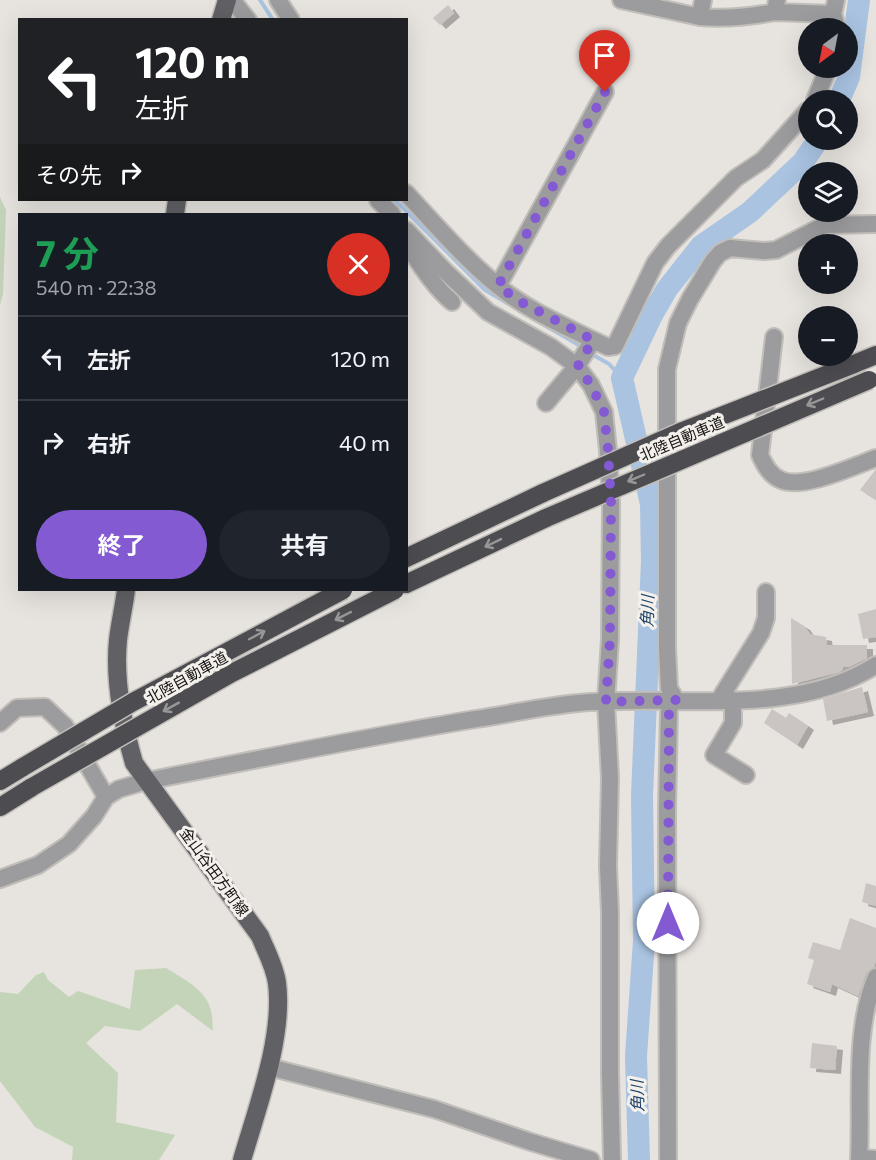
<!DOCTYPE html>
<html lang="ja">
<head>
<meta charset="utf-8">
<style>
	:root { --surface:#171b24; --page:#20242c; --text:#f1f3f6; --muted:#9ea1a6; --line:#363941; --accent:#845ad3 }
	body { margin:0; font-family:Commissioner,"Noto Sans JP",sans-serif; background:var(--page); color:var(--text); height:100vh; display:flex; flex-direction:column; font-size:22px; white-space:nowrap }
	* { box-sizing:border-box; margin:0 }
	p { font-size:20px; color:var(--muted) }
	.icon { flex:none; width:33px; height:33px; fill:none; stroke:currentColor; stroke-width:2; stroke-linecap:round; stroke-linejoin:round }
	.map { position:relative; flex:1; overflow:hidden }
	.panel { position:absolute; left:18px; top:213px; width:390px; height:378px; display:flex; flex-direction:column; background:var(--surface); border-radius:0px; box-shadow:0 6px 24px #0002 }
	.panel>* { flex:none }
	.top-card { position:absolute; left:18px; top:18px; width:390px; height:183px; border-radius:0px; box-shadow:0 6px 24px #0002; background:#202124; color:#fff; overflow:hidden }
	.needle { width:39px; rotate:212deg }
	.fabs { position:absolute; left:798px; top:18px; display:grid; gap:12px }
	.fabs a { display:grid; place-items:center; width:60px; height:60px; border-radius:50%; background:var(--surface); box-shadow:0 6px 24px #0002; font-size:30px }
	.pin { position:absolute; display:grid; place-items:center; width:51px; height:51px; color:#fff; margin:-62px -26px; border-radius:50% 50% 50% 0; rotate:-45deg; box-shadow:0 0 6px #0007 }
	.pin .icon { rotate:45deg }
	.me { position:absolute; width:66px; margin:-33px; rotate:0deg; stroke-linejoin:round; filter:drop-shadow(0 0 4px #0008) }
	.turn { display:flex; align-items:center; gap:21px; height:126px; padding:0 18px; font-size:27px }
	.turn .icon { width:78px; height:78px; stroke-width:2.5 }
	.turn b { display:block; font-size:42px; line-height:51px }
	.then { display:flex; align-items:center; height:57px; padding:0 18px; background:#0003; gap:12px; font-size:22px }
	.round { display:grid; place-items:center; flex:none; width:63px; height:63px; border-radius:32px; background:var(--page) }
	.head { display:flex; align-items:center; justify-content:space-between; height:102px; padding:0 18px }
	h1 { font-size:36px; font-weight:700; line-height:45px; color:#1e9e55 }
	.action { display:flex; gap:12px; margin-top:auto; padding:12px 18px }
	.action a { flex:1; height:69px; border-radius:36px; background:var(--accent); color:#fff; font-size:24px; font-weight:700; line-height:69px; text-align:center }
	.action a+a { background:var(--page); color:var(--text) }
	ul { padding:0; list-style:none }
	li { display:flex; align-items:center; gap:18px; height:84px; padding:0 18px; border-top:2px solid var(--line) }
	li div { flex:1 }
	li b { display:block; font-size:22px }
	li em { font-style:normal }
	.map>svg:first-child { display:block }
</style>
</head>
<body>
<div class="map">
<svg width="876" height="1160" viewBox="0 0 876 1160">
	<defs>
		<filter id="shadow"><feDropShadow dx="6" dy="4" stdDeviation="0" flood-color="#0004"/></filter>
	</defs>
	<rect width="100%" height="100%" fill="#e7e3df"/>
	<path fill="#c4d4b8" d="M 0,197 L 6,210 L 3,294 L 0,305 Z
		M 166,968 C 182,978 207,990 211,1011 C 213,1017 212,1025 213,1031 L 177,1004 L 140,1031 L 105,1026 L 86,1043 L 118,1073 L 116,1122 L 175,1135 L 159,1160 L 72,1160 L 73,1147 L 35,1127 L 0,1081 L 0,992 L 18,994 L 36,975 L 44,972 L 48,980 L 69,997 L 78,991 L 130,1009 L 135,970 Z"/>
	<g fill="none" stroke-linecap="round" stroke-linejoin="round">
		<path stroke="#a9c3e1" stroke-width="4" d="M 260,0 L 273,20
			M 395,200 L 485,290 L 509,304
			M 539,322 L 584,348
			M 590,353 L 609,364 L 622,378"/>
		<path stroke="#a9c3e1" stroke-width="22" d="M 839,100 L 849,77 L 859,0
			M 639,1160 L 636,1056 L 644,941 L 642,795 L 652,561 L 651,504 L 622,378 L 652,315 L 667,289 L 701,246 L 750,212 L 803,162 L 818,140"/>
	</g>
	<path fill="#cac4c3" filter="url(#shadow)" d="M 448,5 L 454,13 L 440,25 L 433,18 Z
		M 876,469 L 876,500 L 860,490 Z
		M 876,609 L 876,637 L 863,639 L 858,614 Z
		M 791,618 L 804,626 L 810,634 L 826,637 L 827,645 L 867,645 L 867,658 L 851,666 L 843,667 L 842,670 L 839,672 L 792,684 Z
		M 862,687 L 868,712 L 827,721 L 823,699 Z
		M 772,709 L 786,718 L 789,713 L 808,726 L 797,745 L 764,723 Z
		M 866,883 L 876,886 L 876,906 L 862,902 Z
		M 850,918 L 876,928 L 876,960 L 874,967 L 866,973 L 858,996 L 832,984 L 830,992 L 807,984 L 814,960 L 808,958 L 813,942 L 840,950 Z
		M 812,1043 L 837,1046 L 835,1070 L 810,1068 Z"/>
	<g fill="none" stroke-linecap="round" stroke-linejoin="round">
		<defs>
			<path id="minor" d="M 232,0 L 248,20
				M 278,0 L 291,20
				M 621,0 L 700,17
				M 703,0 L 700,17 C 726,19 749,17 775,12
				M 777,0 L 775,12 L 833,14
				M 836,0 L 833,14 L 837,28
				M 815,100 L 828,68
				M 406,193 C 435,224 464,258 497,285 C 525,309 561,324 593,340
				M 378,200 L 392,214
				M 406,230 L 445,271 L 488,312 L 551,347 L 577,366 L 593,340 L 608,347 L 615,346 L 655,263 L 668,246 L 736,178 L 763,160 L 808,110
				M 406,243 C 420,264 433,286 452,302
				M 498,286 L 605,92
				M 774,337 L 760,455 C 765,466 770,475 781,480 C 803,490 854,466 876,458
				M 546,403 L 577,366 L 591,385 L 604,412 L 608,450 L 611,503 L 610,639 L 606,702 L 610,778 L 608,866 L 610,913 L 610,1073 L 612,1160
				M 719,700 L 761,633 L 766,618 L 766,592
				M 733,700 L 733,723 L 714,755 L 746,775
				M 0,723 L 17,708 L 45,707 L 65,726 L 106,797
				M 0,879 L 38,865 L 69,844 L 94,816 L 106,797 L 119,789 L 146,781 C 256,760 365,737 476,719 C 510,714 544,706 579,703 C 674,694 792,719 876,665
				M 269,1067 L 434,1109 L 531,1142 L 591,1160
				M 860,1158 L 876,1159
				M 668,1160 L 667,811 L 669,707 L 676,700 L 669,688 L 667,648 L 667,369 L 678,323 L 690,299 L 713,261 L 720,253 L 730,248 L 764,251 L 776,250 L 825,225 L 876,224
				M 859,1160 C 862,1102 853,1031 876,977"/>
			<path id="major" d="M 221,20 L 227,0
				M 175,214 L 177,200
				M 126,590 C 124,606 120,623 118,640 C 114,680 123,725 134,763 L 260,936 C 266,951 275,967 277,983 C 284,1037 257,1108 242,1160"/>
			<path id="highway" d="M 854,364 L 876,355
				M 406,558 L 543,493
				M 406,584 L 546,518
				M 0,781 L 23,767
				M 0,807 L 32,787"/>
		</defs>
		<use href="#minor" stroke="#c1beba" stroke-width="20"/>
		<use href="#major" stroke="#c1beba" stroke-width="21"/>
		<use href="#highway" stroke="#c1beba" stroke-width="21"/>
		<use href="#minor" stroke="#9c9c9e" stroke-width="16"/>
		<use href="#major" stroke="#616165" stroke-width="18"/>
		<use href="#highway" stroke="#4d4d51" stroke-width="18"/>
		<defs>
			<path id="highway-bridge" d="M 543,493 L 678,433 L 854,364
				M 546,518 L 869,380
				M 23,767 L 133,702 L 343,590
				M 32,787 L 232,673 L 395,590"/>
		</defs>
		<use href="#highway-bridge" stroke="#c1beba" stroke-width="21" stroke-linecap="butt"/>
		<use href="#highway-bridge" stroke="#4d4d51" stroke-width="18"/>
	</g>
	<defs><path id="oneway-shaft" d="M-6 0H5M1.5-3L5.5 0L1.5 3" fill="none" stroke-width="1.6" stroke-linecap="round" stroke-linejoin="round" transform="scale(1.5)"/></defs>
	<g stroke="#989697">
		<use href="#oneway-shaft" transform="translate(815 402) rotate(157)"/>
		<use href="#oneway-shaft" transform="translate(636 478) rotate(157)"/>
		<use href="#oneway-shaft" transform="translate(493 543) rotate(154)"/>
		<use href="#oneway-shaft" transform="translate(343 616) rotate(153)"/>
		<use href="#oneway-shaft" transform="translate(257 635) rotate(-28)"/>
		<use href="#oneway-shaft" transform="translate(171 707) rotate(151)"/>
	</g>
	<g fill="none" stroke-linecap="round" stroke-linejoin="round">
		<path stroke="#845ad3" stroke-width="10" stroke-dasharray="0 18" d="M 605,92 L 498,286 L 521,302 L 593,340 L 578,366 L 591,385 L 604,412 L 608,450 L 611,502 L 610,639 L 606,702 L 676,700 L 669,707 L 668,923"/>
	</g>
	<g text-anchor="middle" stroke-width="6" stroke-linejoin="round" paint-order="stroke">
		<g font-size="15" fill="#151312" stroke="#f4f0ec">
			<text transform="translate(682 439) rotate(-23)" y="5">北陸自動車道</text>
			<text transform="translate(187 678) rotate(-29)" y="5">北陸自動車道</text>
			<text transform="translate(214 872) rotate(54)" y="5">金山谷田方町線</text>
		</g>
		<g font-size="16" font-style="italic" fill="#1d436a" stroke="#f4f0ec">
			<text transform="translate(647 611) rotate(-88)" y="6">角川</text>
			<text transform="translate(637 1096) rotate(-92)" y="6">角川</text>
		</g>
	</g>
</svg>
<div class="fabs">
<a><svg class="needle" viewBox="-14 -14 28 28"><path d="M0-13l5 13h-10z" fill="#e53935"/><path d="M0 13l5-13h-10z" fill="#9ea1a6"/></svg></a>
<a><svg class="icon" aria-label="search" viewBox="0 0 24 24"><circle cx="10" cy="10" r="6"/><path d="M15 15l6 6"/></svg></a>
<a><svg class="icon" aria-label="layers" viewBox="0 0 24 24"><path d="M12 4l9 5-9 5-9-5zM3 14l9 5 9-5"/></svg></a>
<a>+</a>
<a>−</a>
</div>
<div class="pin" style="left:605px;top:92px;background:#d93025"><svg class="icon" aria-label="arrive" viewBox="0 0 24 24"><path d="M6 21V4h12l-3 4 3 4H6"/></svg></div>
<svg class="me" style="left:668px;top:923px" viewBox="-20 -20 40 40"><circle r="19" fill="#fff"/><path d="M0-13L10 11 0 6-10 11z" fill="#845ad3"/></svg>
<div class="top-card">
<div class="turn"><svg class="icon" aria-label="left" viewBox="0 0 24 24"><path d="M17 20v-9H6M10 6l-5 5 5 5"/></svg><div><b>120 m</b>左折</div></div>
<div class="then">その先<svg class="icon" aria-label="right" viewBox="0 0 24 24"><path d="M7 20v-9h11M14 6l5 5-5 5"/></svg></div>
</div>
<section class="panel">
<div class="head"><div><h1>7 分</h1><p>540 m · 22:38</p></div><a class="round" style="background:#d93025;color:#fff"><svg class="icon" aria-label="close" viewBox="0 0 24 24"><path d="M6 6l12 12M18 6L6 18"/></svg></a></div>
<ul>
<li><svg class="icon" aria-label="left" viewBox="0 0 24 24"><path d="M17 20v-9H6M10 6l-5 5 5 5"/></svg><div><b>左折</b></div><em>120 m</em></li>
<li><svg class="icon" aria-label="right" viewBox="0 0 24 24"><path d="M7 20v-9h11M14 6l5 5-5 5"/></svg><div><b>右折</b></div><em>40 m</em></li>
</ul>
<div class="action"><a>終了</a><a>共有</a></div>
</section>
</div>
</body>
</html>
